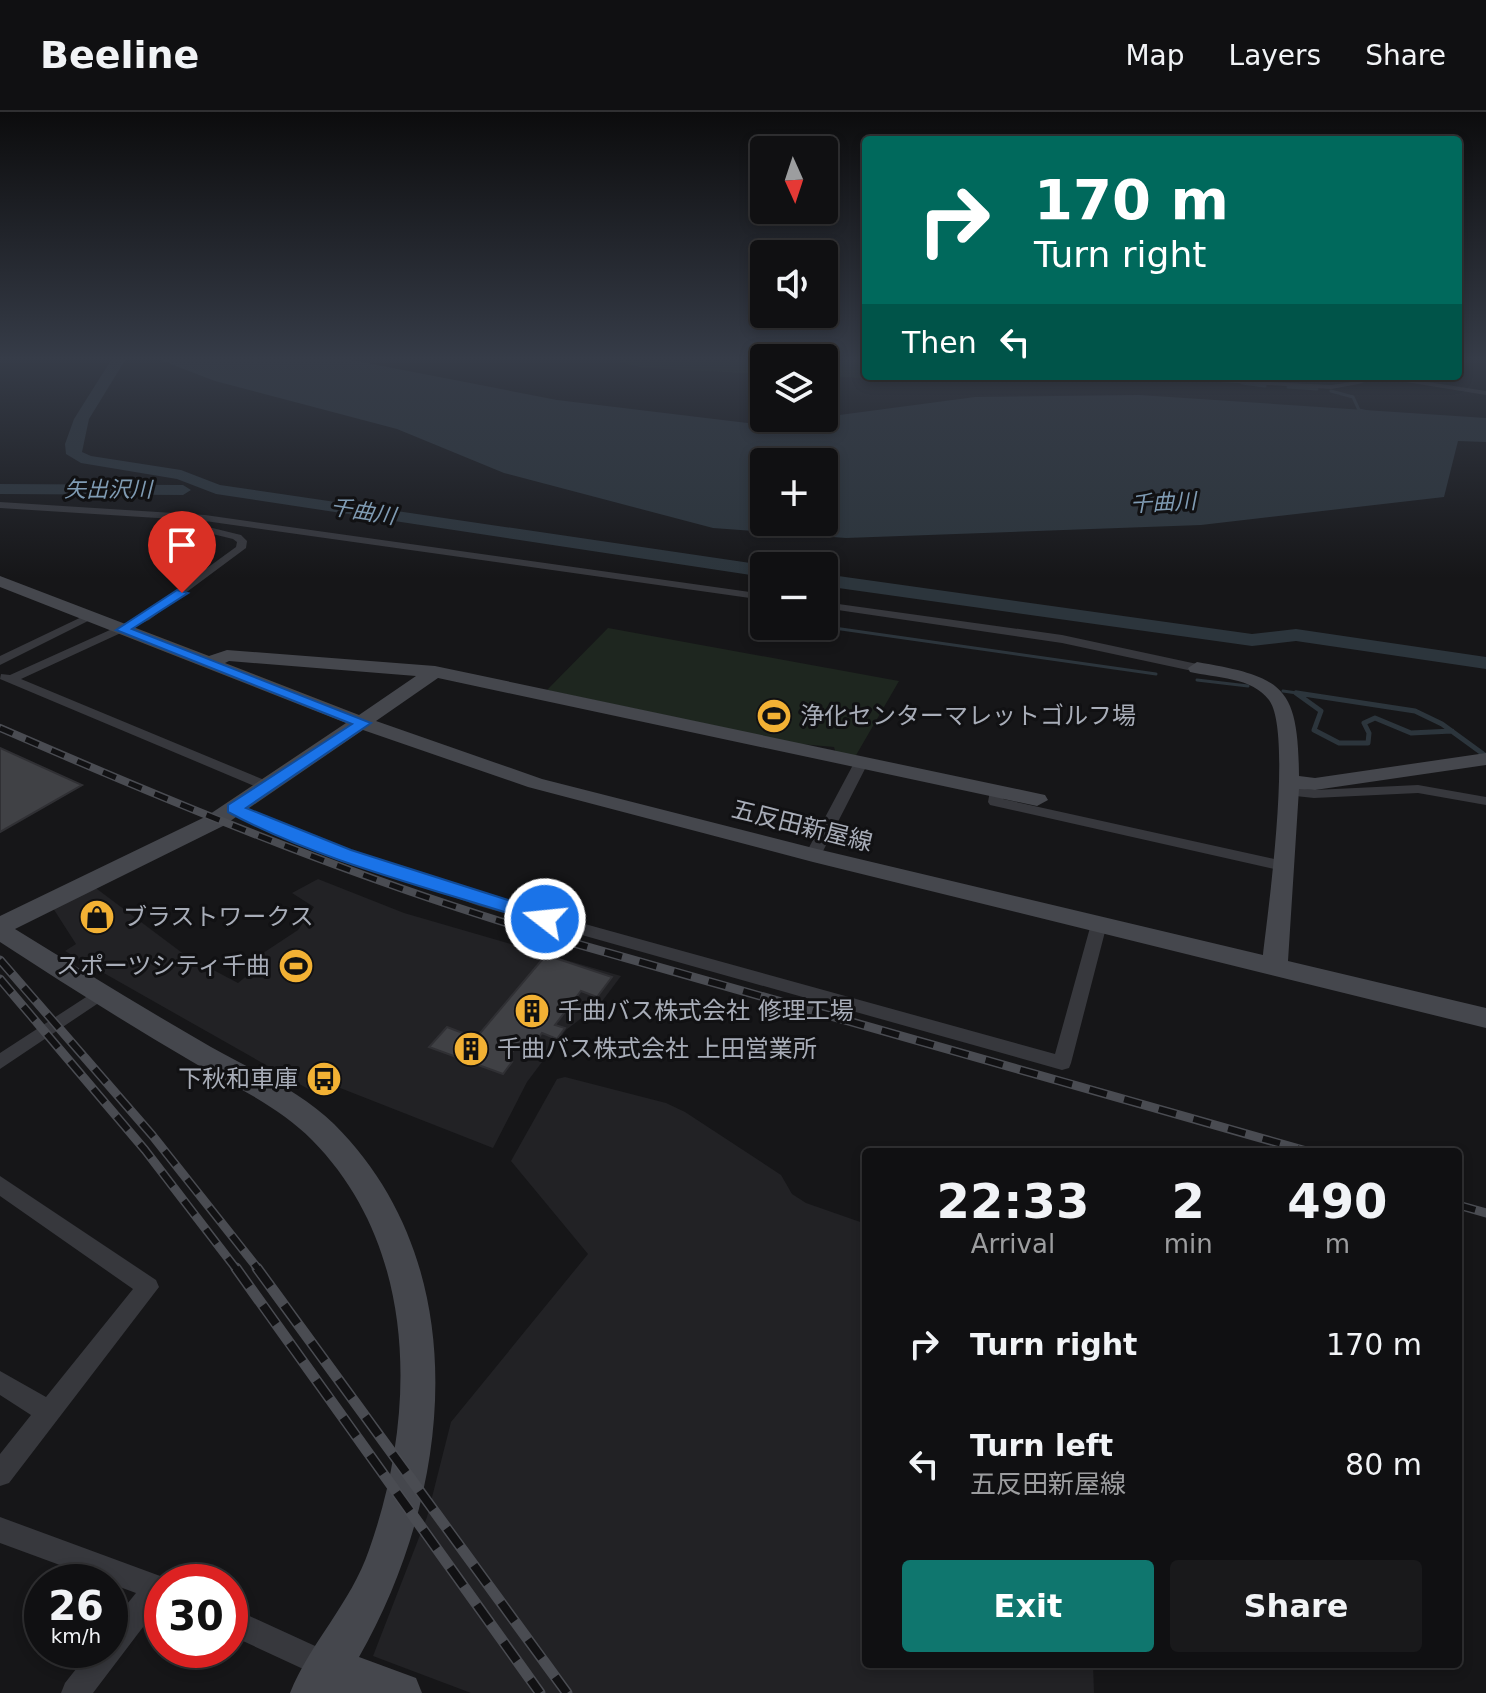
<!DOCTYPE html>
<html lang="en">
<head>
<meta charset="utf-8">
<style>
	:root { --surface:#101012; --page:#19191b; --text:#f1f3f6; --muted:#9c9d9f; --line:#303032; --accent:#0f766e }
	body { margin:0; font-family:"DejaVu Sans","Noto Sans JP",sans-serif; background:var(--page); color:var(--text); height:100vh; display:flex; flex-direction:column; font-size:30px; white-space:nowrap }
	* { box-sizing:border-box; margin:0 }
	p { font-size:26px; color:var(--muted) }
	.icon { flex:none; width:44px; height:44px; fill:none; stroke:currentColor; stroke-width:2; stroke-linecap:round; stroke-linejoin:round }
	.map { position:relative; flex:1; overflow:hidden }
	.drawer { position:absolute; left:862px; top:1036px; width:600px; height:520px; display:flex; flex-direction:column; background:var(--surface); border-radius:8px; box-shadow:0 4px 12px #0003,0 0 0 2px var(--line) }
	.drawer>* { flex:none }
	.top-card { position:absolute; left:862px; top:24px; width:600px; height:244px; border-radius:8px; box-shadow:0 4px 12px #0003,0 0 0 2px var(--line); background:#00695c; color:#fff; overflow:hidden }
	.needle { width:52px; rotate:177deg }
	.fabs { position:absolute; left:750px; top:24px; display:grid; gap:16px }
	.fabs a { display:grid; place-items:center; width:88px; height:88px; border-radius:8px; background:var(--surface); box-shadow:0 4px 12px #0003,0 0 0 2px var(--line); font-size:40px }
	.speed { position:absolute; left:24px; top:1452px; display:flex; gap:16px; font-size:40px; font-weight:700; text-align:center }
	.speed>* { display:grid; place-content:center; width:104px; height:104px; border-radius:50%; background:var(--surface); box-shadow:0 4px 12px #0003,0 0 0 2px var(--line); line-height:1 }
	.speed small { font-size:20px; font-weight:400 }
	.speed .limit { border:12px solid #d22; background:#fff; color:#111 }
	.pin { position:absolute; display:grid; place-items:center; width:68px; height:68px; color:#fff; margin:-82px -34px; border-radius:50% 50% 50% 0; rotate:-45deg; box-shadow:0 0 8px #0007 }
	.pin .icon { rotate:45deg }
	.me { position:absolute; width:88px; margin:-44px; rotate:286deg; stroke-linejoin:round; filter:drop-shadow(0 0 6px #0008) }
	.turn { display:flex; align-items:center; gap:28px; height:168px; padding:0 40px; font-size:36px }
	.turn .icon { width:104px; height:104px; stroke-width:2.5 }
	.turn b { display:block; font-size:56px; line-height:68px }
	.then { display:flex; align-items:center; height:76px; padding:0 40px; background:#0003; gap:16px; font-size:30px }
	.eta { display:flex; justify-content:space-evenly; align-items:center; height:136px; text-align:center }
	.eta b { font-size:48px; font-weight:700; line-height:56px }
	.button { display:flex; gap:16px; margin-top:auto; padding:16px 40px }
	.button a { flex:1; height:92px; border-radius:8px; background:var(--accent); color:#fff; font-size:32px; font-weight:700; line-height:92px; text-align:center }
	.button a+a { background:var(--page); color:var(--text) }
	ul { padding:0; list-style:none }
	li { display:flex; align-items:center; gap:24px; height:120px; padding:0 40px }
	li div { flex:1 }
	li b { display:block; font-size:30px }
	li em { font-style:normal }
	header { display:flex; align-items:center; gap:48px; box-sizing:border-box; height:112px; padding:0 40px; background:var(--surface); border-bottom:2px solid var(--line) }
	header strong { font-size:38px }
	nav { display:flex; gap:44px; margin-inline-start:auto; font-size:28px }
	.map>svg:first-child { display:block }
</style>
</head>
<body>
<header>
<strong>Beeline</strong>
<nav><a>Map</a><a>Layers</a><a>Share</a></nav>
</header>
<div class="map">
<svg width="1486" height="1581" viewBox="0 0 1486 1581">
	<rect width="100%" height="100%" fill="#161618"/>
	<path fill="#222225" d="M 318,767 L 404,801 L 621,864 L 600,892 L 566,918 L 527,970 L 493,1036 L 330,972 L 310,978 L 65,839 L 76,832 L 51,793 L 93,774 L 185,843 L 238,871 L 249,862 L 254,847 L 298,818 L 314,795 L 292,781 Z
		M 565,965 L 666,991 L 685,1000 L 781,1063 L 792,1082 L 806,1091 L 866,1112 L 866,1552 L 1093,1552 L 1094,1581 L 471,1581 L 373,1544 L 427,1405 L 451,1310 L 588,1142 L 511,1049 L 557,967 Z"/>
	<path fill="#1e261f" d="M 604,245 L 866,245 L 866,264 L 952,264 L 936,270 L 824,264 L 824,246 L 764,246 L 764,262 L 643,256 Z
		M 608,516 L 899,569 L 855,645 L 836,641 L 834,635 L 800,632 L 547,578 Z"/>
	<path fill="#2c353c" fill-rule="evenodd" d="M 152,245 L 336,245 L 557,288 L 764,313 L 975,285 L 1139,283 L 1486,306 L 1486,330 L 1458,329 L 1444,385 L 1201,413 L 846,426 L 713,416 L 504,361 L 397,317 L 215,269 ZM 764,350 L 824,350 L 824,410 L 764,410 Z"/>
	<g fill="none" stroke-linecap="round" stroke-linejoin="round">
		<path stroke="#2c353c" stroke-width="3" d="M 1185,264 L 1204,267
			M 1242,271 L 1265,274
			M 1288,275 L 1317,277
			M 1331,279 L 1353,285 L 1359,298 L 1368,300
			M 820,514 L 1156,562
			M 1197,568 L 1248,574
			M 1283,579 L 1311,583
			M 1296,581 L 1299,583"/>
		<path stroke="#2c353c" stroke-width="5" d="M 1296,581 L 1321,599 L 1314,618 L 1339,631 L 1368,631 L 1369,621 L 1364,611 L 1375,606 L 1411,621 L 1452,619
			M 1297,581 L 1415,599 L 1442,612 L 1486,644"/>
		<path fill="#2c353c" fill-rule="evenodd" d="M 113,245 L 127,245 L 89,307 L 82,340 L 91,344 L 181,358 L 220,373 L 764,453 L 764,465 L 216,382 L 177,367 L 81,351 L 66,342 L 65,332 L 74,307 Z
			M 0,372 L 183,373 L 191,378 L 183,383 L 0,382 Z
			M 824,462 L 1252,522 L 1296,517 L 1486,545 L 1486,557 L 1296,529 L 1252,534 L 824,474 Z"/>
	</g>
	<path fill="#404145" stroke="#303034" stroke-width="2" d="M 0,636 L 82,673 L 0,720 Z
		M 546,843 L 612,865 L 597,885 L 581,879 L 555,913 L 565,916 L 557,927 L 542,921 L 534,932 L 522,928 L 506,948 L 512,950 L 503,962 L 429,935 L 447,915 L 476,926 Z"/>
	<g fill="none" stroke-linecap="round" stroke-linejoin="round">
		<path fill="#37383d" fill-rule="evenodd" d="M 1155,264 L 1331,273 L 1351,270 L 1341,264 L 1351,264 L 1364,271 L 1331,277 L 1159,266 Z
			M 1369,264 L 1389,264 L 1486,279 L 1486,283 Z
			M 0,390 L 205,403 L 764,482 L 764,488 L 205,409 L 0,396 Z
			M 196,412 L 241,423 L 247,429 L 246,436 L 149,508 L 21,567 L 274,672 L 276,675 L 274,678 L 264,678 L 0,567 L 1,562 L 10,563 L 141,504 L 236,435 L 237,430 L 233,427 L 192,417 L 191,415 Z
			M 824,490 L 1062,523 L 1197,552 L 1203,556 L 1197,560 L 1062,531 L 824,496 Z
			M 90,501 L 96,504 L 94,506 L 0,553 L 0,544 Z
			M 861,647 L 868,651 L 821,743 L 818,746 L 808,746 L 805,743 L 854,651 Z
			M 1418,673 L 1486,685 L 1486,693 L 1418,681 L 1314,686 L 1286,683 L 1279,679 L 1286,675 L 1314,678 Z
			M 997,675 L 1004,679 L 1003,687 L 1283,749 L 1291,754 L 1283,759 L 990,693 L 988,690 L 990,679 Z
			M 234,693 L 265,708 L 491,786 L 1055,942 L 1091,812 L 1099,807 L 1107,812 L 1071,951 L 1069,956 L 1062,958 L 479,794 L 255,714 L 229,700 L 227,697 Z
			M 100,876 L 106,878 L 109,882 L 106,886 L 0,957 L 0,941 Z
			M 0,1064 L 156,1168 L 159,1175 L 9,1371 L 0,1374 L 0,1342 L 31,1303 L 0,1283 L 0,1259 L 46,1285 L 133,1177 L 0,1084 Z
			M 0,1405 L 171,1468 L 172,1470 L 162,1470 L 162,1490 L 93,1581 L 61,1581 L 65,1571 L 91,1538 L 110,1538 L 110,1513 L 136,1481 L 0,1431 Z
			M 230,1495 L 337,1544 L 341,1554 L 337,1564 L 327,1568 L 230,1523 Z"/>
		<path fill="#45474d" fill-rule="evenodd" d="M 0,464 L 209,544 L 227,538 L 435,554 L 1045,683 L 1048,688 L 1037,694 L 438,566 L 376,609 L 542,667 L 813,736 L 1263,843 C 1268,798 1293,620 1269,588 C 1252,565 1216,566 1190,560 L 1188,556 L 1197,550 C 1284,565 1298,574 1299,664 L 1315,666 L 1486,641 L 1486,653 L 1315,678 L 1299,677 L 1288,849 L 1486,896 L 1486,916 L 813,750 L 528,675 L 363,618 L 223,714 L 15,817 C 80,857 145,897 211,935 C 252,958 300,979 334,1012 C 478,1155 452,1382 359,1545 L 416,1566 L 422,1581 L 290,1581 C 310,1531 351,1491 369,1438 C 417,1303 419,1136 312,1028 C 279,994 231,973 191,949 C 126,911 63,871 0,830 L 0,804 L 207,704 L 346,611 L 0,475 ZM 229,549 L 416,564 L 359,603 L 225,551 Z"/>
		<defs>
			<path id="rail-far2" d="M 0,616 C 189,698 378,776 577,832"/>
			<path id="rail-far1" d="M 570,830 L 1310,1040
				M 0,848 L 152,1023 L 259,1158
				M 0,867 L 145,1038 L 237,1158
				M 1458,1093 L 1486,1101"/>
			<path id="rail" d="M 236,1156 L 540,1581
				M 257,1156 L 567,1581"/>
		</defs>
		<use href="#rail-far2" stroke="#4a4c52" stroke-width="8"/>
		<use href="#rail-far1" stroke="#4a4c52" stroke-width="9"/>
		<use href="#rail" stroke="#4a4c52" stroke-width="11"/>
		<use href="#rail-far2" stroke="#111113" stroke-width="5" stroke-dasharray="14" stroke-linecap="butt"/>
		<use href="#rail-far1" stroke="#111113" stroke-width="6" stroke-dasharray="18" stroke-linecap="butt"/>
		<use href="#rail" stroke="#111113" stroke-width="8" stroke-dasharray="23" stroke-linecap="butt"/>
	</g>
	<linearGradient id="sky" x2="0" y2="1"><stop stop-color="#0c0c0d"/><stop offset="0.53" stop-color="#363c48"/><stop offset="1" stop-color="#363c48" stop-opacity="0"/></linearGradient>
	<rect width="1486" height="466" fill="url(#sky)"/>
	<path fill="#1a73e8" stroke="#114b97" stroke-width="2" d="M 177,478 L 188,481 L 132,517 L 371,611 L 246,696 L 351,738 L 552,802 L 552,811 L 539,811 C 439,778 320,750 228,700 L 228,693 L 352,612 L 116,518 Z"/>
	<defs>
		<symbol id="stadium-disc" viewBox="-11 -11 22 22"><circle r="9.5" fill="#f2b134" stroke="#111113"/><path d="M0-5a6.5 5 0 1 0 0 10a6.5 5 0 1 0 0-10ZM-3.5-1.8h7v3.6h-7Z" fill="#111"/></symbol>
		<symbol id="shop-disc" viewBox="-11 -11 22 22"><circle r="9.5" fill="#f2b134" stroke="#111113"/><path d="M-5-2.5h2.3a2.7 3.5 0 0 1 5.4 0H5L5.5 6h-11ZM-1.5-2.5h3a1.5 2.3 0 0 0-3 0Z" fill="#111"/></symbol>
		<symbol id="building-disc" viewBox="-11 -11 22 22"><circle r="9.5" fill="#f2b134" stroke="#111113"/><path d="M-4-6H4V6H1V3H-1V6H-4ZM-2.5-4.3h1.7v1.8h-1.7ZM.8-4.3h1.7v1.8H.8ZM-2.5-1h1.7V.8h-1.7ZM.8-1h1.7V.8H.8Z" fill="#111"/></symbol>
		<symbol id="bus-disc" viewBox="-11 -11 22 22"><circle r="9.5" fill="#f2b134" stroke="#111113"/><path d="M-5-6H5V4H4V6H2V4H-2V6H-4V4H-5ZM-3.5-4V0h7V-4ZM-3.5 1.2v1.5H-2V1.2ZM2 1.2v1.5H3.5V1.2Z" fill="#111"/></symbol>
	</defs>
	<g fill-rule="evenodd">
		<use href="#stadium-disc" x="754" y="584" width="40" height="40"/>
		<use href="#shop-disc" x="77" y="785" width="40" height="40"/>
		<use href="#stadium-disc" x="276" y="834" width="40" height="40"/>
		<use href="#building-disc" x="512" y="879" width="40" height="40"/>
		<use href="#building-disc" x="451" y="917" width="40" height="40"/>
		<use href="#bus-disc" x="304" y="947" width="40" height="40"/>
	</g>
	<g text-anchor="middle" stroke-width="6" stroke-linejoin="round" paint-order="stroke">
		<g font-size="22" font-style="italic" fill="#7f9bb3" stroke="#111113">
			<text x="108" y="385">矢出沢川</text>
			<text transform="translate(1163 390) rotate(-3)" y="8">千曲川</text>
			<text transform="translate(363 399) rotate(9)" y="8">千曲川</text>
		</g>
		<g font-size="24" fill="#a8adb8" stroke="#111113" text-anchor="start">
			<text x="800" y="612">浄化センターマレットゴルフ場</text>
			<text x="123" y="813">ブラストワークス</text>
			<text x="270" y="862" text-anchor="end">スポーツシティ千曲</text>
			<text x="558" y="907">千曲バス株式会社 修理工場</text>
			<text x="497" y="945">千曲バス株式会社 上田営業所</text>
			<text x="298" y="975" text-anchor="end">下秋和車庫</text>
		</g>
		<g font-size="24" fill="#a8adb8" stroke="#111113">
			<text transform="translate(802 714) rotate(14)" y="8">五反田新屋線</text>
		</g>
	</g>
</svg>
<div class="fabs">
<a><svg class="needle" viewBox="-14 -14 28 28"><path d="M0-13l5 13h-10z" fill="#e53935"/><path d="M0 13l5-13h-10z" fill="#9c9d9f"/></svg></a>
<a><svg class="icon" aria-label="sound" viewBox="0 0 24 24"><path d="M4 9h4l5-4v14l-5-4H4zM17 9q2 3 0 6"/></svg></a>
<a><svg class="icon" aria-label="layers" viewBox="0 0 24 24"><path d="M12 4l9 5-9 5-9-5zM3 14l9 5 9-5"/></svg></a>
<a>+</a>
<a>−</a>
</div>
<div class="speed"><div>26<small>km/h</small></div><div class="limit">30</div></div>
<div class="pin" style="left:182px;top:481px;background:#d93025"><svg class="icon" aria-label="arrive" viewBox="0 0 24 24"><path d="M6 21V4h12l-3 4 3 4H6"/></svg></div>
<svg class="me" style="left:545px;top:807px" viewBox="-20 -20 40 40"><circle r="17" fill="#1a73e8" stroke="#fff" stroke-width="3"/><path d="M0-11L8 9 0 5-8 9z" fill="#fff"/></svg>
<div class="top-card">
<div class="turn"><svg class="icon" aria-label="right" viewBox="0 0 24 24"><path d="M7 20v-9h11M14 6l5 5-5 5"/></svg><div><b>170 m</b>Turn right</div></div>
<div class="then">Then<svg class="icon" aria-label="left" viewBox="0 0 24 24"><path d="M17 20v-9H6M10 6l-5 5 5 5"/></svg></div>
</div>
<section class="drawer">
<div class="eta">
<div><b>22:33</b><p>Arrival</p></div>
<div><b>2</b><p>min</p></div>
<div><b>490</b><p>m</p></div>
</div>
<ul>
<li><svg class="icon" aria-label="right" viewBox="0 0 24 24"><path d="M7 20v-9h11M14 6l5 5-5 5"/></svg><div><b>Turn right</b></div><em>170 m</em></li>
<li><svg class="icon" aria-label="left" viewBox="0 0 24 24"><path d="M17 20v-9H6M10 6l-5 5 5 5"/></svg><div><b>Turn left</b><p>五反田新屋線</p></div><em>80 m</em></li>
</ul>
<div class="button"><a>Exit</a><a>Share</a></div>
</section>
</div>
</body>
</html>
